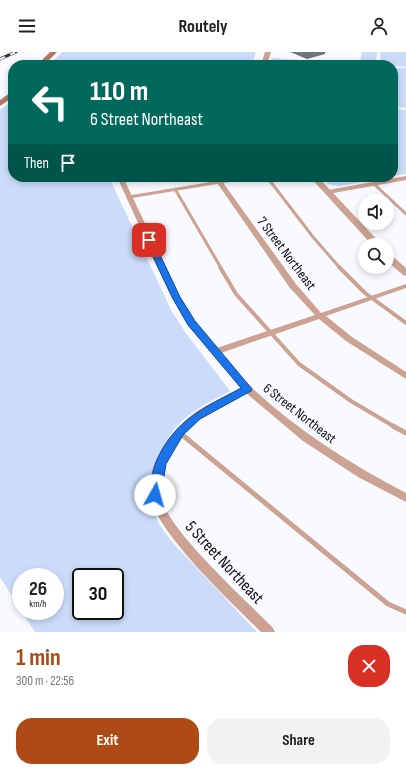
<!DOCTYPE html>
<html lang="en">
<head>
<meta charset="utf-8">
<style>
	:root { --surface:#fff; --page:#f2f2f2; --text:#202124; --muted:#757577; --accent:#ae4a16 }
	body { margin:0; font-family:"Sofia Sans Condensed",sans-serif; background:var(--page); color:var(--text); height:100vh; display:flex; flex-direction:column; font-size:15px; white-space:nowrap }
	* { box-sizing:border-box; margin:0 }
	p { font-size:13px; color:var(--muted) }
	.icon { flex:none; width:22px; height:22px; fill:none; stroke:currentColor; stroke-width:2; stroke-linecap:round; stroke-linejoin:round }
	.map { position:relative; height:580px; overflow:hidden }
	.panel { display:flex; flex-direction:column; background:var(--surface); flex:1 }
	.panel>* { flex:none }
	.banner { position:absolute; left:8px; top:8px; width:390px; height:122px; border-radius:16px; box-shadow:0 2px 6px #0003; background:#00695c; color:#fff; overflow:hidden }
	.fabs { position:absolute; left:358px; top:142px; display:grid; gap:8px }
	.fabs a { display:grid; place-items:center; width:36px; height:36px; border-radius:50%; background:var(--surface); box-shadow:0 2px 6px #0003; font-size:20px }
	.speed { position:absolute; left:12px; top:516px; display:flex; gap:8px; font-size:20px; font-weight:700; text-align:center }
	.speed>* { display:grid; place-content:center; width:52px; height:52px; border-radius:50%; background:var(--surface); box-shadow:0 2px 6px #0003; line-height:1 }
	.speed small { font-size:10px; font-weight:400 }
	.speed .limit { border:2px solid #111; border-radius:6px; background:#fff; color:#111 }
	.pin { position:absolute; display:grid; place-items:center; width:34px; height:34px; color:#fff; margin:-17px; border-radius:8px; box-shadow:0 2px 6px #0006 }
	.me { position:absolute; width:44px; margin:-22px; rotate:7deg; stroke-linejoin:round; filter:drop-shadow(0 0 3px #0008) }
	.turn { display:flex; align-items:center; gap:14px; height:84px; padding:0 16px; font-size:18px }
	.turn .icon { width:52px; height:52px; stroke-width:2.5 }
	.turn b { display:block; font-size:28px; line-height:34px }
	.then { display:flex; align-items:center; height:38px; padding:0 16px; background:#0003; gap:8px; font-size:15px }
	.round { display:grid; place-items:center; flex:none; width:42px; height:42px; border-radius:16px; background:var(--page) }
	.summary { display:flex; align-items:center; justify-content:space-between; height:68px; padding:0 16px }
	h1 { font-size:24px; font-weight:700; line-height:30px; color:var(--accent) }
	.primary-button { display:flex; gap:8px; margin-top:auto; padding:8px 16px }
	.primary-button a { flex:1; height:46px; border-radius:16px; background:var(--accent); color:#fff; font-size:16px; font-weight:700; line-height:46px; text-align:center }
	.primary-button a+a { background:var(--page); color:var(--text) }
	header { display:flex; justify-content:space-between; align-items:center; height:52px; padding:0 16px; background:var(--surface); font-size:18px; font-weight:700 }
	.map>svg:first-child { display:block }
</style>
</head>
<body>
<header><svg class="icon" aria-label="menu" viewBox="0 0 24 24"><path d="M4 6h16M4 12h16M4 18h16"/></svg>Routely<svg class="icon" aria-label="person" viewBox="0 0 24 24"><circle cx="12" cy="8" r="4"/><path d="M4 21q1-7 8-7t8 7"/></svg></header>
<div class="map">
<svg width="406" height="580" viewBox="0 0 406 580">
	<rect width="100%" height="100%" fill="#f8faff"/>
	<path fill="#cbdcfa" fill-rule="evenodd" d="M 62,0 L 256,0 L 252,13 L 49,13 Z
		M 362,0 L 378,0 L 374,13 L 359,13 Z
		M 380,0 L 406,0 L 406,15 L 381,13 Z
		M 272,6 L 299,8 L 298,13 L 270,13 Z
		M 393,16 L 406,16 L 406,56 L 393,55 Z
		M 13,48 L 13,125 L 109,125 L 171,258 L 185,280 L 230,339 C 192,359 166,371 157,418 C 154,434 150,449 156,465 C 164,484 181,499 194,513 C 215,535 236,558 257,580 L 35,580 L 21,559 L 55,559 L 55,525 L 21,525 L 21,558 L 0,525 L 0,58 ZM 81,525 L 115,525 L 115,559 L 81,559 Z
		M 393,57 L 406,58 L 406,122 L 393,124 Z
		M 323,125 L 390,125 L 339,134 L 329,132 Z"/>
	<path fill="#6e747d" d="M 290,0 L 325,0 L 325,2 L 307,7 Z"/>
	<g fill="none" stroke-linecap="round" stroke-linejoin="round">
		<path stroke="#cca393" stroke-width="3" d="M 267,125 L 313,185 L 340,216
			M 374,132 L 406,162
			M 175,137 L 221,216
			M 129,145 L 250,125"/>
		<path stroke="#cca393" stroke-width="4" d="M 220,215 L 236,242 L 299,312 L 351,349 L 395,375
			M 339,215 L 365,241 L 406,271"/>
		<path stroke="#cca393" stroke-width="5" d="M 393,374 L 406,381
			M 180,381 L 388,552 L 406,560"/>
		<path fill="#cca393" fill-rule="evenodd" d="M 406,124 L 406,128 L 328,142 L 325,140 L 328,138 Z
			M 117,125 L 123,125 L 180,245 L 194,270 L 217,296 L 315,263 L 290,236 L 213,125 L 219,125 L 296,232 L 321,261 L 406,232 L 406,236 L 326,264 L 352,285 L 406,320 L 406,327 L 346,289 L 319,267 L 221,301 C 231,312 240,325 251,335 C 297,378 350,412 406,441 L 406,450 L 358,425 L 303,389 L 246,341 C 230,350 213,356 199,368 C 178,384 155,414 160,443 C 166,477 247,549 273,576 L 275,580 L 261,580 C 234,553 153,478 150,442 C 147,411 170,380 193,362 C 208,351 225,345 241,336 L 187,271 L 172,245 Z"/>
		<path fill="#cca393" fill-rule="evenodd" d="M 265,0 L 271,0 L 267,13 L 261,13 Z
			M 310,125 L 318,125 L 382,193 L 372,193 Z
			M 387,201 L 390,202 L 406,216 L 406,224 L 403,223 L 387,209 Z"/>
		<path fill="#b27960" fill-rule="evenodd" d="M 50,0 L 57,0 L 44,13 L 37,13 Z
			M 13,39 L 13,45 L 0,54 L 0,48 Z"/>
		<defs>
			<path id="rail" d="M 0,7 L 16,0"/>
		</defs>
		<use href="#rail" stroke="#313337" stroke-width="3"/>
		<use href="#rail" stroke="#f8faff" stroke-width="2" stroke-dasharray="5.5" stroke-linecap="butt"/>
	</g>
	<path fill="#1a73e8" stroke="#114b97" d="M 146,186 L 153,188 L 180,245 L 195,269 L 252,337 L 251,339 L 200,367 L 183,383 L 166,412 L 161,443 L 159,447 L 155,448 L 151,447 L 149,443 C 151,433 152,419 156,410 C 174,368 204,356 241,336 L 188,273 L 172,245 L 145,188 Z"/>
	<g text-anchor="middle" stroke-width="3.5" stroke-linejoin="round" paint-order="stroke">
		<g font-size="14" fill="#0a0c0f" stroke="#f8faff">
			<text transform="translate(287 201) rotate(53)" y="5">7 Street Northeast</text>
			<text transform="translate(300 361) rotate(38)" y="5">6 Street Northeast</text>
		</g>
		<g font-size="17" fill="#0a0c0f" stroke="#f8faff">
			<text transform="translate(225 510) rotate(47)" y="6">5 Street Northeast</text>
		</g>
	</g>
</svg>
<div class="fabs">
<a><svg class="icon" aria-label="sound" viewBox="0 0 24 24"><path d="M4 9h4l5-4v14l-5-4H4zM17 9q2 3 0 6"/></svg></a>
<a><svg class="icon" aria-label="search" viewBox="0 0 24 24"><circle cx="10" cy="10" r="6"/><path d="M15 15l6 6"/></svg></a>
</div>
<div class="speed"><div>26<small>km/h</small></div><div class="limit">30</div></div>
<div class="pin" style="left:149px;top:188px;background:#d93025"><svg class="icon" aria-label="arrive" viewBox="0 0 24 24"><path d="M6 21V4h12l-3 4 3 4H6"/></svg></div>
<svg class="me" style="left:155px;top:443px" viewBox="-20 -20 40 40"><circle r="19" fill="#fff"/><path d="M0-13L10 11 0 6-10 11z" fill="#1a73e8"/></svg>
<div class="banner">
<div class="turn"><svg class="icon" aria-label="left" viewBox="0 0 24 24"><path d="M17 20v-9H6M10 6l-5 5 5 5"/></svg><div><b>110 m</b>6 Street Northeast</div></div>
<div class="then">Then<svg class="icon" aria-label="arrive" viewBox="0 0 24 24"><path d="M6 21V4h12l-3 4 3 4H6"/></svg></div>
</div>
</div>
<section class="panel">
<div class="summary"><div><h1>1 min</h1><p>300 m · 22:56</p></div><a class="round" style="background:#d93025;color:#fff"><svg class="icon" aria-label="close" viewBox="0 0 24 24"><path d="M6 6l12 12M18 6L6 18"/></svg></a></div>
<div class="primary-button"><a>Exit</a><a>Share</a></div>
</section>
</body>
</html>
